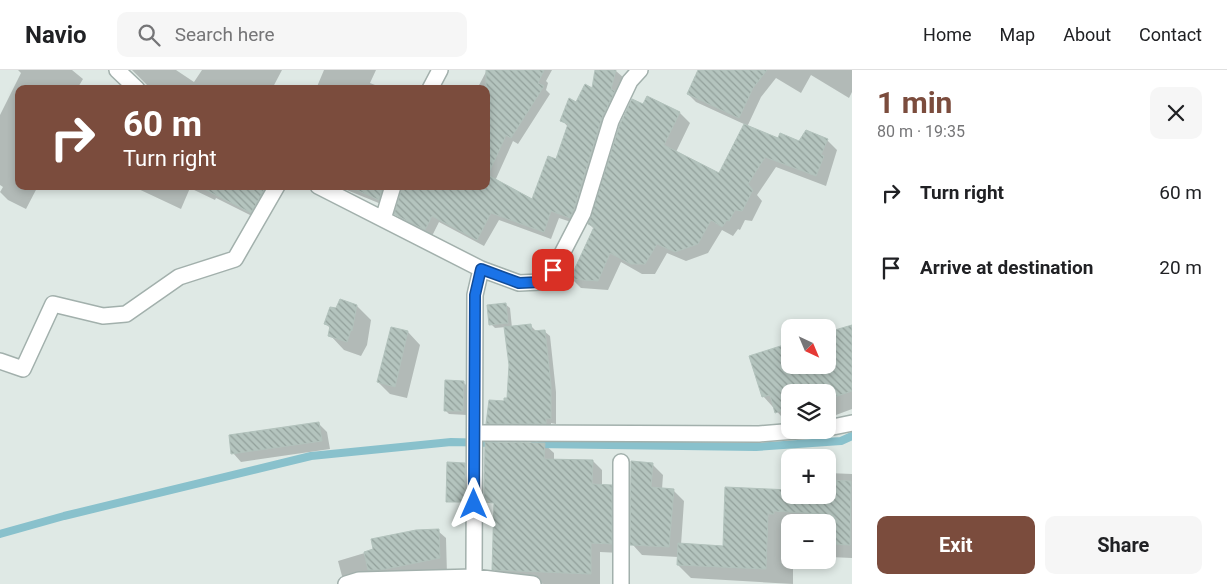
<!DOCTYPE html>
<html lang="en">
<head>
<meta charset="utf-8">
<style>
	:root { --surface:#fff; --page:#f6f6f6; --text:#202124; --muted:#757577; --line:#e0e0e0; --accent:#7b4c3d }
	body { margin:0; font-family:Roboto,sans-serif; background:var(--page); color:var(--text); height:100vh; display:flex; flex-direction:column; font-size:19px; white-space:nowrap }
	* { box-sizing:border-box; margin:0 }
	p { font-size:16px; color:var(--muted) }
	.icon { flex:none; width:28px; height:28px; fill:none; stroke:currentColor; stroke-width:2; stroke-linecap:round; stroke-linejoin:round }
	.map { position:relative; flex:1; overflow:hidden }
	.panel { display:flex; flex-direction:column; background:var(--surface); width:375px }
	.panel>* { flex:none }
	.top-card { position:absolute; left:15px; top:15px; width:475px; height:105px; border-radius:10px; box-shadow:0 2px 8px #0003; background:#7b4c3d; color:#fff; overflow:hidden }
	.needle { width:32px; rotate:136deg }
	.buttons { position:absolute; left:781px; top:249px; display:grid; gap:10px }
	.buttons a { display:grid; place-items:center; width:55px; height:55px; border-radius:10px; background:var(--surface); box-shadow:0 2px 8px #0003; font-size:25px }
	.pin { position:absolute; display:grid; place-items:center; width:42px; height:42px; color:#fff; margin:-21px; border-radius:10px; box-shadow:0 2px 8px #0006 }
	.me { position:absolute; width:55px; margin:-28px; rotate:0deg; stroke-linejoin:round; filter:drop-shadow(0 0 4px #0008) }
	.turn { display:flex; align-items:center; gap:18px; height:105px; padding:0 25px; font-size:22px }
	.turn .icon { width:65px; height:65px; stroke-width:2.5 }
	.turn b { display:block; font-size:35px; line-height:42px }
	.round { display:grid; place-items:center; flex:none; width:52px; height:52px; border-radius:10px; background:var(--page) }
	.summary { display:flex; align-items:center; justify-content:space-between; height:85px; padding:0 25px }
	h1 { font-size:30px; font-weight:700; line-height:38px; color:var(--accent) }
	.action { display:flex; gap:10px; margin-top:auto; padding:10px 25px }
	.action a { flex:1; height:58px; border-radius:10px; background:var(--accent); color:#fff; font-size:20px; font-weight:700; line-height:58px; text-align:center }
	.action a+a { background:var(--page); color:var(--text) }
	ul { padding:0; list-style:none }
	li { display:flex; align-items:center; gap:15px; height:75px; padding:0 25px }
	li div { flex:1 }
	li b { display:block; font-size:19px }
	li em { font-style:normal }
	header { display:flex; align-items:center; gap:30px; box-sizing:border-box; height:70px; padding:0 25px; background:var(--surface); border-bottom:1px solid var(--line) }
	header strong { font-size:24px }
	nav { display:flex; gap:28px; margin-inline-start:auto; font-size:18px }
	.search { width:350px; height:45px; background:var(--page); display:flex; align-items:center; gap:12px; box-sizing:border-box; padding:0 18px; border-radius:10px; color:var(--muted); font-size:19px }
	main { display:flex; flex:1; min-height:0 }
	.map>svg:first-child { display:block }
</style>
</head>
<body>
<header>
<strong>Navio</strong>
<div class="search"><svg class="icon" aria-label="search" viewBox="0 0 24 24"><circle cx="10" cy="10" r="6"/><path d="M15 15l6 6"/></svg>Search here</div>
<nav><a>Home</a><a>Map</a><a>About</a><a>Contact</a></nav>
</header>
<main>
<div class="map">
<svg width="852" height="514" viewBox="0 0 852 514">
	<defs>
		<pattern id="building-back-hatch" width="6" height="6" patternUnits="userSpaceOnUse" patternTransform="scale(1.25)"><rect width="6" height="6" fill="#b4c4be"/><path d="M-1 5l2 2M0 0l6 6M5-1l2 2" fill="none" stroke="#92a09b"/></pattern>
	</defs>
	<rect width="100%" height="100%" fill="#dfe9e5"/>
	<path fill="#0003" d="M 18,0 L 72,0 L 83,9 L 77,19 L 19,19 L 19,116 L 38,116 L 26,139 L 8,130 L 0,122 L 3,117 L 0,115 L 0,45 L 21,3 Z
		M 132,0 L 176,0 L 194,12 L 202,0 L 282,0 L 272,19 L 151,19 Z
		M 324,0 L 376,0 L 370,13 L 385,19 L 316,19 Z
		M 487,0 L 552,0 L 546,11 L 548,13 L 546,20 L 550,24 L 518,74 L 513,71 L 495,111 L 533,131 L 557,91 L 568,57 L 562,50 L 592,19 L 597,0 L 616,1 L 624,8 L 577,154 L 559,148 L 551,169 L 499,150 L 484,176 L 439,152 L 432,166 L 403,151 L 396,144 L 486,116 L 486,19 L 477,19 Z
		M 699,0 L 852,0 L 852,22 L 849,28 L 811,5 L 801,23 L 776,8 L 761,27 L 747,57 L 779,69 L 799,72 L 827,70 L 837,80 L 826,116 L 776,97 L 757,125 L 762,131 L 752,151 L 745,150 L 740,160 L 738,159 L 733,166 L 722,160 L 708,183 L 686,191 L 667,183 L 655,204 L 642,204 L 621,192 L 608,220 L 581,218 L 571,208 L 594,159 L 589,154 L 644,36 L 680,43 L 690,53 L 676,82 L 719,105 L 746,55 L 696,32 L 688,24 Z
		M 132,116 L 277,116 L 258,149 L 216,128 L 215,130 L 190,118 L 181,139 Z
		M 337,116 L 394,116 L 386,136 Z
		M 505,234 L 510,238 L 512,258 L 531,256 L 537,262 L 544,261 L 550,266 L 556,322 L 556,354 L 551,353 L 551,359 L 493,359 L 488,353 L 508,330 L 510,295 L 506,257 L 495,258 L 491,254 Z
		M 357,236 L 371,250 L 367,275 L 361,286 L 344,280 L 330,265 L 331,259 L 326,254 L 337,240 Z
		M 852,256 L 852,339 L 828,348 L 828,322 L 790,322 L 790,356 L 763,326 L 790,275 L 790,295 L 828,295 L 828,264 Z
		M 392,259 L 408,262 L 420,275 L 407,328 L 390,324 L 378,312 Z
		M 463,312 L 467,316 L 467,345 L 449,344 L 445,340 Z
		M 318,353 L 327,362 L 330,379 L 241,392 L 233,383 Z
		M 544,374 L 554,383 L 554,390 L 593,391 L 602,400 L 602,416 L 611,416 L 621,426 L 621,483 L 600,482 L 600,514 L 544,514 L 503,509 L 494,499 Z
		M 652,394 L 663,405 L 662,419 L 673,420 L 684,431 L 681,475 L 724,478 L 790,421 L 790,425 L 828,425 L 828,403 L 852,404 L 852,488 L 830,487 L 828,485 L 828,452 L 790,452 L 790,482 L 787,482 L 790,490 L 793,490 L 793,514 L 691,508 L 678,495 L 678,487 L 642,485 L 632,474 Z
		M 438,461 L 446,468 L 447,505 L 426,506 L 420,500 L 350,513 L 342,506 L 338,491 Z"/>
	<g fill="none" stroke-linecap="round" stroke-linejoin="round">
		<path stroke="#89c1cc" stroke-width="8" d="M 535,374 L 756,377 L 841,371 L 852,366
			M 0,464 L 64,446 L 311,386 L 451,372 L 494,373"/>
	</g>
	<path fill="url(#building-back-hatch)" stroke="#b2c2bc" d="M 486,0 L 544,0 L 538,13 L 544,16 L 511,68 L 506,65 L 488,105 L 532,129 L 548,86 L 556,89 L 568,54 L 560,51 L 569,28 L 576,32 L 585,14 L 592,18 L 595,0 L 616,0 L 611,19 L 615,21 L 602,48 L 574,139 L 570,148 L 551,141 L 544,162 L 491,143 L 477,170 L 432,146 L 425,160 L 394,144 L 402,116 L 486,116 Z
		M 698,0 L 767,0 L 753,18 L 739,48 L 687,24 Z
		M 647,26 L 680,42 L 664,75 L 719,103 L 744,54 L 778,68 L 780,63 L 799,71 L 806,60 L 828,69 L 821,85 L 824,86 L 816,106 L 765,87 L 748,114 L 753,120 L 742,141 L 735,140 L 729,151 L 727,150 L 722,157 L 711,150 L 698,174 L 675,182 L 657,174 L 645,194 L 631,194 L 610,183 L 598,211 L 570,209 L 594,157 L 588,154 L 620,54 L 632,29 L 643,34 Z
		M 198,116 L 266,116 L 251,143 Z
		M 348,116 L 383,116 L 379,130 Z
		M 340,229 L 357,235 L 352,261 L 351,260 L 347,272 L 328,266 L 330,256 L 324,254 L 330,237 L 336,238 Z
		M 506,233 L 508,253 L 489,255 L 487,235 Z
		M 531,254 L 532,261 L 545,260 L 551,315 L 551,349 L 546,348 L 546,354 L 486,354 L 489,330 L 504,331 L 504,328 L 507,328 L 509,295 L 504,257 Z
		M 852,255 L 852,321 L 828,329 L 828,322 L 790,322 L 790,338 L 775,343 L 770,325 L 762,327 L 749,286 L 790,273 L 790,295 L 828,295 L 828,262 Z
		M 391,257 L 408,261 L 395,317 L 377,312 Z
		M 445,310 L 464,311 L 463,341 L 444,341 Z
		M 319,352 L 322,371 L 231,384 L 229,365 Z
		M 485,372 L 545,373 L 544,389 L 593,390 L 592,414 L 612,415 L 612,474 L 591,473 L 591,504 L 492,500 L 494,433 L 484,432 Z
		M 631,391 L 653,393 L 651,417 L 674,419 L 669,477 L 630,475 Z
		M 447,392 L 465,393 L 465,432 L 446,432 Z
		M 828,410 L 851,411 L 850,475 L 828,474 L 828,452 L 820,452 L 820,444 L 774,441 L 774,444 L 768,444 L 766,499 L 677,495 L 678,473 L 723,476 L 725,417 L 790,420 L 790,425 L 828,425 Z
		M 439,459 L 440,488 L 381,500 L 368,500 L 364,482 L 373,479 L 371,469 L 416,460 Z"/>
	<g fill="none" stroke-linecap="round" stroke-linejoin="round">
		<defs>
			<path id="minor" d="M 117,0 L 137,19
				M 430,19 L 440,0
				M 318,116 L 481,199 L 519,213 L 540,212 L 553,201 L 583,143 L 611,51 L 630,11 L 640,0
				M 383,149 L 393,116
				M 0,291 L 23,299 L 53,234 L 103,246 L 126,244 L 179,207 L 235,189 L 277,116
				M 828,358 L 852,353
				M 475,363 L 759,364 L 807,360
				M 474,507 L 475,225 L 481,199
				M 346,514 L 359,510 L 474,507 L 533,514
				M 621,514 L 621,392"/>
		</defs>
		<use href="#minor" stroke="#a2b0ac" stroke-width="18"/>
		<use href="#minor" stroke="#fff" stroke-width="15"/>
	</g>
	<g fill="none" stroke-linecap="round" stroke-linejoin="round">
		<defs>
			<path id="route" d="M 474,434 L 475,225 L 481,199 L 519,213 L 540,212 L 553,200"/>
		</defs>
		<use href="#route" stroke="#114b97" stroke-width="12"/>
		<use href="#route" stroke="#1a73e8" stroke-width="9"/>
	</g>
</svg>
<div class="buttons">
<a><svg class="needle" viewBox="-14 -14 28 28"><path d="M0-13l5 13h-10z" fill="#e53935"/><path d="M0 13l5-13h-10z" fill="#757577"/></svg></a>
<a><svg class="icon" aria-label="layers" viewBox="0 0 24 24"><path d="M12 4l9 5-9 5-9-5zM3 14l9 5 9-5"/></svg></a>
<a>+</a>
<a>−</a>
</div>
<div class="pin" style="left:553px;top:200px;background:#d93025"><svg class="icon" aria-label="arrive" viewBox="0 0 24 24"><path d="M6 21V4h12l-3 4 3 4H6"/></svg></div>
<svg class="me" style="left:474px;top:434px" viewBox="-20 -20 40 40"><path d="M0-17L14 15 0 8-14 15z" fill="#1a73e8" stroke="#fff" stroke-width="4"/></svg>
<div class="top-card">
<div class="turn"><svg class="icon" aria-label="right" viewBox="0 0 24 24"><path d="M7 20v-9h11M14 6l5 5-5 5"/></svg><div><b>60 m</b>Turn right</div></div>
</div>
</div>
<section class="panel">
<div class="summary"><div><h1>1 min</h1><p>80 m · 19:35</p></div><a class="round"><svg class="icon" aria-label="close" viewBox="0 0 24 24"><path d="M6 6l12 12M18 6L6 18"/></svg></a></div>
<ul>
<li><svg class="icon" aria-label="right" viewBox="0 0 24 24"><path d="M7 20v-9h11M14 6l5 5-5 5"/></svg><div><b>Turn right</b></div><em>60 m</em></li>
<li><svg class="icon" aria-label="arrive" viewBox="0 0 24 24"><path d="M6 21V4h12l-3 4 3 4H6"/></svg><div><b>Arrive at destination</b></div><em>20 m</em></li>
</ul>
<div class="action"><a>Exit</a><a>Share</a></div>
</section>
</main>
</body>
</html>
